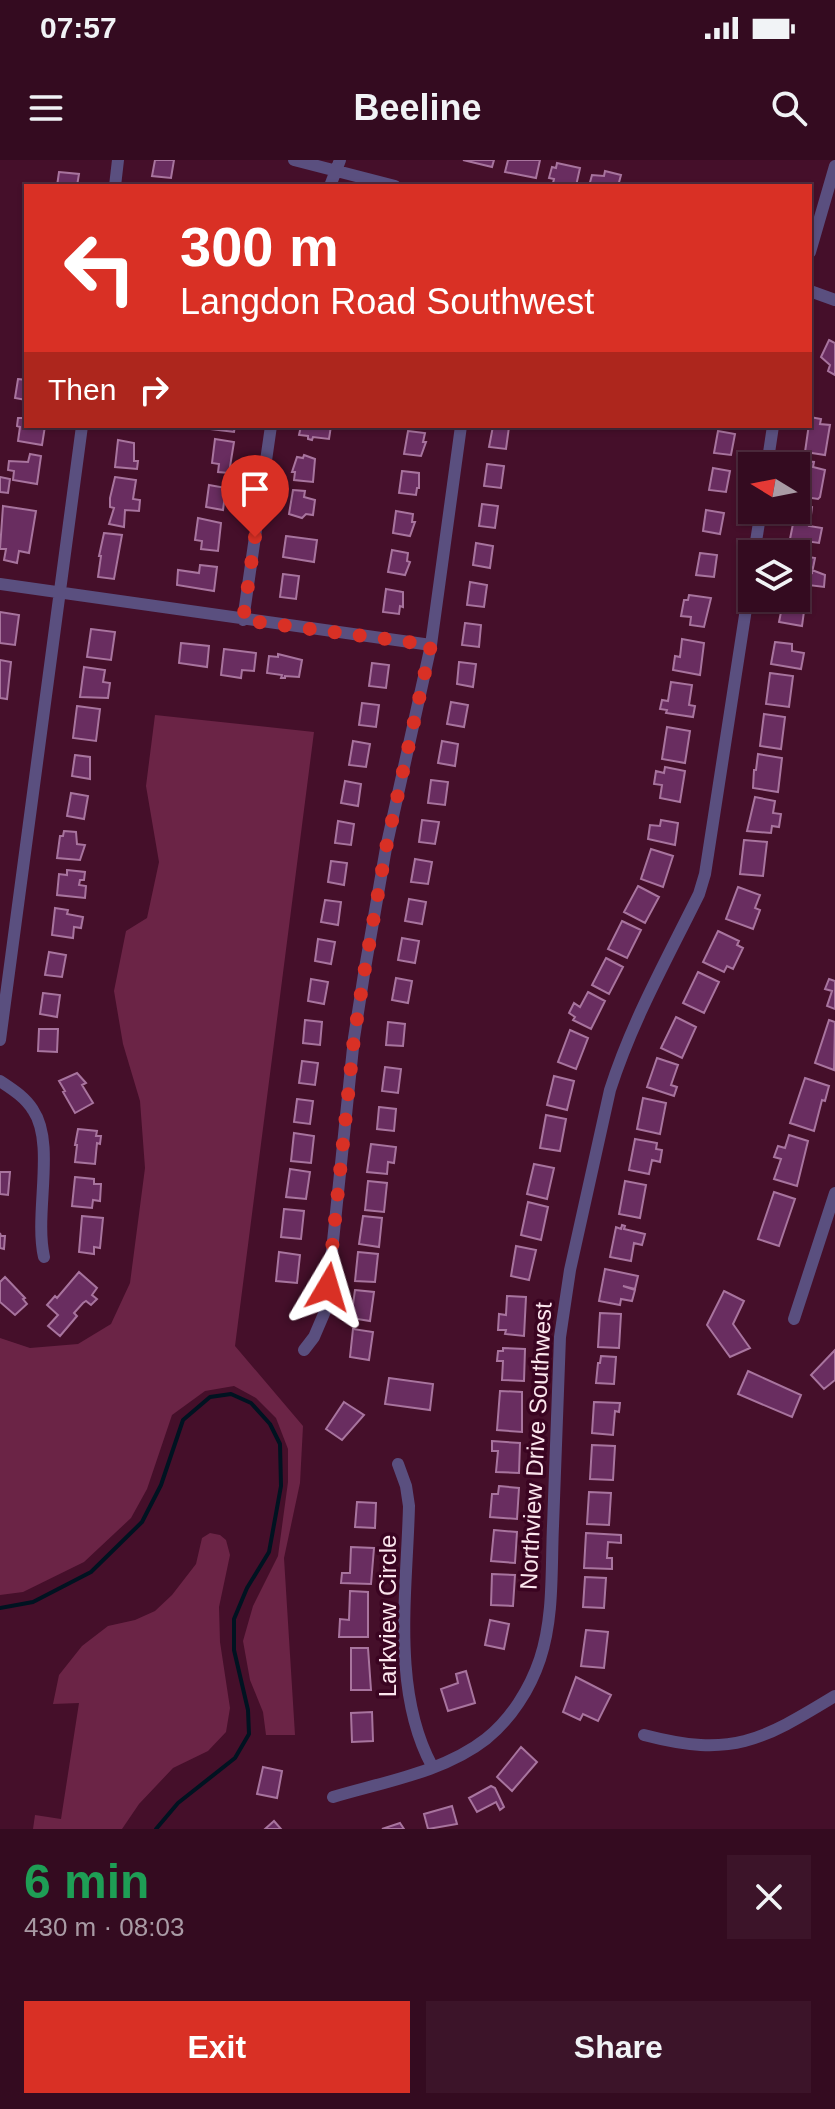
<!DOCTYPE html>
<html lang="en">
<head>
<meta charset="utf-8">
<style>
	:root { --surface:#340b20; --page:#3c1429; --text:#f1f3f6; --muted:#a99ba5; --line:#4e2b3e; --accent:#d93025 }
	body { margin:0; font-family:Helvetica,sans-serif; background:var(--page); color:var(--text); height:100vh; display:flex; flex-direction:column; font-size:30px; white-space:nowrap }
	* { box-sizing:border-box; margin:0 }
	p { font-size:26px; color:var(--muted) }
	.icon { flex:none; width:44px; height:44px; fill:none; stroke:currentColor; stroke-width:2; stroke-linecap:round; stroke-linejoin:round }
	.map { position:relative; height:1669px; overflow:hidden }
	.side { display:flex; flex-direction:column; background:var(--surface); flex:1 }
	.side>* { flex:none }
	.hud { position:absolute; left:24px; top:24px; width:788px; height:244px; border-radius:0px; box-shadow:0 2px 6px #0004,0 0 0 2px var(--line); background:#d93025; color:#fff; overflow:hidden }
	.needle { width:52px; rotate:280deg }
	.controls { position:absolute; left:738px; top:292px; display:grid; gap:16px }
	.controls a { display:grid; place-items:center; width:72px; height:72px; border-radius:0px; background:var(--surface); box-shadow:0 2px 6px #0004,0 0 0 2px var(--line); font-size:40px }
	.pin { position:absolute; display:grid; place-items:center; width:68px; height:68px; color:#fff; margin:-82px -34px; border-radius:50% 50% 50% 0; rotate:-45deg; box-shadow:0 0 8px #0007 }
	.pin .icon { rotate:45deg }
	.me { position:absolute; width:88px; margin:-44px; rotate:7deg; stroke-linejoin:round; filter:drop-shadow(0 0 6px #0008) }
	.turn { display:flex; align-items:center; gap:28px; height:168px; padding:0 24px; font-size:36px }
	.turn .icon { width:104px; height:104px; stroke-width:2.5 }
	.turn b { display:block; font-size:56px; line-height:68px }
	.then { display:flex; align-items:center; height:76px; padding:0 24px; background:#0003; gap:16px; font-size:30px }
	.round { display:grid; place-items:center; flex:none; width:84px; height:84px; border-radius:0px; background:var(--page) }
	.head { display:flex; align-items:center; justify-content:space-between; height:136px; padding:0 24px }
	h1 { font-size:48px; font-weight:700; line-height:60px; color:#1e9e55 }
	.button { display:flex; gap:16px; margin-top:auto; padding:16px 24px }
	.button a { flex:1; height:92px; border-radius:0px; background:var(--accent); color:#fff; font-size:32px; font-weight:700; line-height:92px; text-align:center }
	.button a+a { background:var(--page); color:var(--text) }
	.status { display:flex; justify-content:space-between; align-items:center; height:56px; padding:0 40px; background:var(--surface); direction:ltr }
	.status svg { height:22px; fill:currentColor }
	header { display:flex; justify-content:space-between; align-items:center; height:104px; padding:0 24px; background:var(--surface); font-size:36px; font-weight:700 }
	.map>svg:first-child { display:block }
</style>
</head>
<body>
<div class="status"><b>07:57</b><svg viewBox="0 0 49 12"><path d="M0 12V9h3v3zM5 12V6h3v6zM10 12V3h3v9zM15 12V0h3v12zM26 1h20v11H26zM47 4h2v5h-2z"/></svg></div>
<header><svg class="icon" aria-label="menu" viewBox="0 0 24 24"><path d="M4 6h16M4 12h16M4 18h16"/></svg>Beeline<svg class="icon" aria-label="search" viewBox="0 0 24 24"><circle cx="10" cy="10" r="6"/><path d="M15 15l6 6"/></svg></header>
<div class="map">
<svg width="835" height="1669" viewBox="0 0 835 1669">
	<rect width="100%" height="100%" fill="#450f2a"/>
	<path fill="#6b2446" d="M 155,555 L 314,572 L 235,1186 L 303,1266 L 300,1323 L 284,1398 L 295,1575 L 266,1575 L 263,1552 L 250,1520 L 243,1481 L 253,1446 L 278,1396 L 288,1322 L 288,1289 L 276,1258 L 256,1238 L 234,1226 L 205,1231 L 172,1255 L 147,1329 L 131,1358 L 84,1402 L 23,1432 L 0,1435 L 0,1178 L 30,1188 L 78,1184 L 111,1164 L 130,1123 L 145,1008 L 140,941 L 123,884 L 114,831 L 126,771 L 147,758 L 159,702 L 146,626 Z
		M 210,1373 L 220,1375 L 226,1380 L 230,1395 L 219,1447 L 220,1482 L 230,1548 L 226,1572 L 208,1591 L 173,1608 L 139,1644 L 122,1669 L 33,1669 L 35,1655 L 61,1659 L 79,1543 L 53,1544 L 59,1515 L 82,1486 L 108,1466 L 135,1460 L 155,1451 L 172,1435 L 196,1404 L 202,1378 Z"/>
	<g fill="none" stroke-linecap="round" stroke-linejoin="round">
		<path stroke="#001321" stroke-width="4" d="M 0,1448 L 33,1442 L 91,1412 L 142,1362 L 161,1325 L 183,1260 L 210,1237 L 231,1234 L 251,1243 L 270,1264 L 280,1284 L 281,1326 L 269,1392 L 247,1428 L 234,1459 L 234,1490 L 248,1550 L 249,1574 L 235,1598 L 178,1643 L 156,1669"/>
	</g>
	<path fill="#692d60" stroke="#a8749e" stroke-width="2" d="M 155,0 L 174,0 L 171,18 L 152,16 Z
		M 463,0 L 494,0 L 492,7 Z
		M 508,0 L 540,0 L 536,18 L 505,12 Z
		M 557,3 L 580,8 L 576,26 L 553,23 L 554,19 L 549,18 L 552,7 L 556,8 Z
		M 605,11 L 621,15 L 618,26 L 589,26 L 592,15 L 604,16 Z
		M 59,12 L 79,14 L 77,26 L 57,26 Z
		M 829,180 L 835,183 L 835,215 L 828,211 L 830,205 L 821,197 Z
		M 18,219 L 26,220 L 26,240 L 15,238 Z
		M 810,257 L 821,259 L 820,264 L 830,265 L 825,295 L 805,292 Z
		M 18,258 L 26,258 L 26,266 L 45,266 L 42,285 L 18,281 L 20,267 L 17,266 Z
		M 211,266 L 235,266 L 234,272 L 211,269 Z
		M 301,266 L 331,266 L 329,279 L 313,277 L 312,280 L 308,279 L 308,276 L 299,275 Z
		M 493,266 L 509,267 L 506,289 L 489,287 Z
		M 408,271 L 425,273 L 423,282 L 426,282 L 421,296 L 404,294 Z
		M 718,271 L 735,274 L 731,295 L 714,293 Z
		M 215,279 L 234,282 L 229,313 L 218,312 L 219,304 L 212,303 Z
		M 118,280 L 134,283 L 134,301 L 138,301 L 137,309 L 115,307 Z
		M 30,294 L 41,296 L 37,324 L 13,320 L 14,311 L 8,310 L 9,301 L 28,302 Z
		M 304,295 L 315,299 L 313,322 L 294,320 L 295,312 L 292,312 L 297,297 L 303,298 Z
		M 803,301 L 814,302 L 813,307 L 825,310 L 820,337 L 818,339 L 798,336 Z
		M 487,304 L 504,306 L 501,328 L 484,326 Z
		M 713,308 L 730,311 L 726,332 L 709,330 Z
		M 402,311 L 419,313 L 419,328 L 417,328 L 416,335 L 399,333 Z
		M 0,317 L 10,319 L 8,333 L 0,332 Z
		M 115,317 L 136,320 L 133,339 L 140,340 L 139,351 L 125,350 L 124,367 L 109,364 L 114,348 L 110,347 L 110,338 Z
		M 209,325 L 226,328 L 223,350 L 206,347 Z
		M 293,330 L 305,331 L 304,337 L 315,340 L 313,355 L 306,354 L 302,358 L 289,354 Z
		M 482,344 L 498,346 L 495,368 L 479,366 Z
		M 797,344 L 812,347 L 811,355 L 807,355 L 806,359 L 810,359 L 809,366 L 822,368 L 819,383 L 790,379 Z
		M 3,346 L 36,351 L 29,393 L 19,391 L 17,403 L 4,400 L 6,389 L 0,389 Z
		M 706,350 L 724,353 L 720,374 L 703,371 Z
		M 396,351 L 413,354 L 412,362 L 415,362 L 410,376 L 393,373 Z
		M 198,358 L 221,363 L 218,391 L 201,389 L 202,381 L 195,380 Z
		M 104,373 L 122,375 L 114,419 L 98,417 L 101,396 L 99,396 Z
		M 286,376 L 317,380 L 314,402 L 283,397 Z
		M 476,383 L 493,386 L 490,408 L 473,405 Z
		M 392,390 L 408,393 L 407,401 L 410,402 L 405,415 L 388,412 Z
		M 790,390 L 798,391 L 797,395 L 815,398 L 813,408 L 808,407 L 807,412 L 812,413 L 812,410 L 825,415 L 824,427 L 808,425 L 809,422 L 805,421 L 805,424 L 796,423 L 796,394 L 789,394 Z
		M 700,393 L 717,395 L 714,417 L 696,415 Z
		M 200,405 L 217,407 L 214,431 L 177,425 L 178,410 L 199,413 Z
		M 283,414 L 299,416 L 296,439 L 280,437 Z
		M 470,422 L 487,425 L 484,447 L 467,445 Z
		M 386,429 L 403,432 L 403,447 L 400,446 L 399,454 L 383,452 Z
		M 689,435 L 711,438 L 704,467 L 690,465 L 691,457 L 681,456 L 684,440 L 688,440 Z
		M 790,438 L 800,438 L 800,443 L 805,444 L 802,466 L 779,462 L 782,447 L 785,448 L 786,440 L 789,441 Z
		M 0,452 L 19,455 L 15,485 L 0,483 Z
		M 465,463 L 481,465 L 479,487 L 462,485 Z
		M 91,469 L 115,472 L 111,500 L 87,497 Z
		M 682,479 L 704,483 L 700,515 L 673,510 L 675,496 L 680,497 Z
		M 775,482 L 792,484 L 792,491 L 804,493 L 801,509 L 771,504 Z
		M 181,483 L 209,486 L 207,507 L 179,503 Z
		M 224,489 L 256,493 L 254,511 L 242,510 L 241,518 L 221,515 Z
		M 278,494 L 302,500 L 299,517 L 285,516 L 285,518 L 281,518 L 282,515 L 267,513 L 269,496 L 278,497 Z
		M 0,500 L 11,502 L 7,539 L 0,538 Z
		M 459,502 L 476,504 L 473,527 L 457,524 Z
		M 372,503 L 389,505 L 386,528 L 369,526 Z
		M 84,507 L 105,510 L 103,522 L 110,523 L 108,538 L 80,537 Z
		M 770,513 L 793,516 L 789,547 L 766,544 Z
		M 671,522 L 692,525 L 689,545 L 695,546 L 693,557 L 666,553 L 667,550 L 660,549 L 662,540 L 668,541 Z
		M 451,542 L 468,545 L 464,567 L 447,564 Z
		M 362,543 L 379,545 L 376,567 L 359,565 Z
		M 77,546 L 100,549 L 96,581 L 73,578 Z
		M 764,554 L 785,557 L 781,589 L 760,586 Z
		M 667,567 L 690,571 L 685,603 L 662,599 Z
		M 353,581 L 370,584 L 366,607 L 349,605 Z
		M 442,581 L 458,584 L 455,606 L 438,603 Z
		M 758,594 L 782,598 L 778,632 L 753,628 L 754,610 L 756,610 Z
		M 75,595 L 90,597 L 90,619 L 72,616 Z
		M 665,607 L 685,611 L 680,642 L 660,638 L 662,625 L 654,624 L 656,611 L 664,613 Z
		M 431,620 L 448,622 L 445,645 L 428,643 Z
		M 345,621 L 361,624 L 358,646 L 341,643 Z
		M 71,633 L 88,636 L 84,659 L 67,656 Z
		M 755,637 L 775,641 L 773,653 L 781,654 L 779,667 L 772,666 L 771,673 L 747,671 Z
		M 422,660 L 439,662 L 435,684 L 419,682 Z
		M 661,660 L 678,663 L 675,685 L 648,679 L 650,665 L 660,666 Z
		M 338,661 L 354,664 L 351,685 L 335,683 Z
		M 64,671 L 76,672 L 77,684 L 85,685 L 80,700 L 57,698 L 60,676 L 63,676 Z
		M 744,680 L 767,682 L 763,716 L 740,714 Z
		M 651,689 L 673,696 L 663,727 L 641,719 Z
		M 415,699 L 432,702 L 428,724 L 411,722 Z
		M 331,701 L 347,703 L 344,725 L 328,722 Z
		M 67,710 L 85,712 L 84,720 L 80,720 L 79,725 L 86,726 L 85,738 L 57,735 L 59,714 L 67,715 Z
		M 638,726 L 659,737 L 645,763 L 624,752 Z
		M 738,727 L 760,735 L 755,748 L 760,750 L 753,769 L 726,759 Z
		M 409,739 L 426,742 L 422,764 L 405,761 Z
		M 325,740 L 341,742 L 338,765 L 321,762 Z
		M 55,748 L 68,750 L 67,754 L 83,757 L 81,768 L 74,767 L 73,778 L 52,775 Z
		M 622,761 L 641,770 L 627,798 L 608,789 Z
		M 718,771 L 739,781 L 737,785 L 743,788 L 733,809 L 727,806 L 724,812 L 703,802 Z
		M 402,778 L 419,781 L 415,803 L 398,800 Z
		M 318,779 L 335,782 L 331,804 L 315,801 Z
		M 49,792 L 66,795 L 62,817 L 45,815 Z
		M 606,798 L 623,807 L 609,834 L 592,825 Z
		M 698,812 L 719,822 L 704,853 L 683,843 Z
		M 396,818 L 412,821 L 408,843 L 392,840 Z
		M 311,819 L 328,822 L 324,844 L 308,841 Z
		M 829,819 L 835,821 L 835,849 L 827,846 L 832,831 L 825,829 Z
		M 588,832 L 605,841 L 591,869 L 573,860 L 575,857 L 569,853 L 574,843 L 580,847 Z
		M 43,833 L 60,835 L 57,857 L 40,854 Z
		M 676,857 L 696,867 L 682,898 L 661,888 Z
		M 305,860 L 322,862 L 320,885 L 303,883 Z
		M 829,860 L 835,862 L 834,910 L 815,903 Z
		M 388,862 L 405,864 L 403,886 L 386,885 Z
		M 39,869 L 58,869 L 57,892 L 38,891 Z
		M 570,870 L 588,878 L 576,909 L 558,902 Z
		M 657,898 L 678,905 L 671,925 L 677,927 L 674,936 L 647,927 Z
		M 302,901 L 318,903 L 315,925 L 299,923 Z
		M 385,907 L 401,909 L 398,933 L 382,931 Z
		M 77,913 L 86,923 L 82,925 L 93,943 L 75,953 L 63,932 L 65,931 L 59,921 Z
		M 554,916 L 574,921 L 567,950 L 547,945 Z
		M 805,918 L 829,926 L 825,941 L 822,940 L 814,971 L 790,963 Z
		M 643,938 L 666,943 L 660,974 L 637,969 Z
		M 297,939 L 313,941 L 310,964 L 294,962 Z
		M 379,947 L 396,949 L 394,971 L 377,969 Z
		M 546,955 L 566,959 L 560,991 L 540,988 Z
		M 78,969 L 97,971 L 96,976 L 101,976 L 100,984 L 97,983 L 95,1004 L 75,1002 L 77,985 L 75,985 Z
		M 294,973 L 314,976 L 311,1003 L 291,1001 Z
		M 789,975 L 808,981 L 797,1026 L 774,1019 L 781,999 L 774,997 L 778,986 L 785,988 Z
		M 635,979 L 657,983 L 656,989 L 662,990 L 660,1002 L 652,1000 L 649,1014 L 629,1010 Z
		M 371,984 L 396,987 L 394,1003 L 388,1002 L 387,1014 L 367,1012 Z
		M 534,1004 L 554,1008 L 547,1039 L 527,1034 Z
		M 290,1009 L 310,1012 L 306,1039 L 286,1037 Z
		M 0,1012 L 10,1012 L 8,1035 L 0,1034 Z
		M 75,1017 L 94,1019 L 94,1024 L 101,1024 L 100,1041 L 93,1040 L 92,1048 L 72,1046 Z
		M 368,1021 L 387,1023 L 384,1052 L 365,1050 Z
		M 625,1021 L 646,1025 L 640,1058 L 619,1054 Z
		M 774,1032 L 795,1039 L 779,1086 L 758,1079 Z
		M 528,1042 L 548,1047 L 541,1080 L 521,1075 Z
		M 284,1049 L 304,1051 L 301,1079 L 281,1077 Z
		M 82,1056 L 103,1058 L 100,1088 L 94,1087 L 94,1094 L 79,1092 Z
		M 363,1056 L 382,1058 L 379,1087 L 359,1084 Z
		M 622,1065 L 625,1066 L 624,1069 L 645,1074 L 642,1085 L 634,1083 L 631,1101 L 610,1097 L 616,1067 L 621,1069 Z
		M 0,1073 L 1,1076 L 5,1076 L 4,1089 L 0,1088 Z
		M 516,1086 L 536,1090 L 529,1120 L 511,1116 Z
		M 279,1092 L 300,1095 L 297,1123 L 276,1121 Z
		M 358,1092 L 378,1094 L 375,1122 L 355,1121 Z
		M 605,1109 L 638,1116 L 635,1129 L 623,1126 L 635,1130 L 632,1141 L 621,1139 L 620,1145 L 599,1141 Z
		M 79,1112 L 97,1128 L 92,1135 L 97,1139 L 91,1145 L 86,1141 L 83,1143 L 74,1153 L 77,1156 L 60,1176 L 48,1166 L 58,1155 L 47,1145 L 55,1136 L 57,1138 Z
		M 5,1117 L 25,1138 L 23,1139 L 27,1144 L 15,1155 L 0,1142 L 0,1122 Z
		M 355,1130 L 374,1132 L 370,1161 L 351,1158 Z
		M 724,1131 L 744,1141 L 733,1164 L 750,1188 L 730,1197 L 707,1165 Z
		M 507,1136 L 526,1137 L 524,1176 L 505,1174 L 506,1170 L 498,1170 L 499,1154 L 506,1155 Z
		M 600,1153 L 621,1154 L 619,1188 L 598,1187 Z
		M 353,1169 L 373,1172 L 369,1200 L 350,1197 Z
		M 503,1188 L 525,1189 L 524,1221 L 502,1220 L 503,1201 L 497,1201 L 498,1191 L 503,1191 Z
		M 835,1190 L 835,1220 L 824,1229 L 811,1215 Z
		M 601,1196 L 616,1197 L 614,1224 L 596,1223 L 598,1203 L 600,1203 Z
		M 748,1211 L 801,1235 L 792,1257 L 738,1234 Z
		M 389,1218 L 433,1224 L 430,1250 L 385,1244 Z
		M 500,1231 L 522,1232 L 522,1272 L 497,1270 Z
		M 344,1242 L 364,1255 L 342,1280 L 326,1269 Z
		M 594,1242 L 620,1243 L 619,1252 L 615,1251 L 613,1275 L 592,1273 Z
		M 492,1281 L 520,1283 L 519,1313 L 496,1312 L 498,1291 L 492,1291 Z
		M 592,1285 L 615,1286 L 613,1320 L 590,1319 Z
		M 499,1326 L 519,1328 L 517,1359 L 490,1357 L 492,1334 L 498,1334 Z
		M 589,1332 L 611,1333 L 609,1365 L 587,1364 Z
		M 357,1342 L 376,1343 L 375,1368 L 355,1367 Z
		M 494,1370 L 517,1372 L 515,1403 L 491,1401 Z
		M 586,1373 L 621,1375 L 621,1383 L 608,1382 L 607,1398 L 612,1398 L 612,1409 L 584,1408 Z
		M 351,1387 L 374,1388 L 371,1424 L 341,1423 L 342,1413 L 350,1413 Z
		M 492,1414 L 515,1415 L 513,1446 L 491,1445 Z
		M 585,1417 L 606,1418 L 604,1448 L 583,1447 Z
		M 350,1431 L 368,1432 L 368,1477 L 339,1477 L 340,1459 L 349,1460 Z
		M 490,1460 L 509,1464 L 504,1489 L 485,1485 Z
		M 586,1470 L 608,1472 L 604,1508 L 581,1506 Z
		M 351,1488 L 368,1488 L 371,1530 L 351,1530 Z
		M 466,1511 L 475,1543 L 448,1551 L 441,1529 L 458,1523 L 456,1514 Z
		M 576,1517 L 611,1535 L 598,1561 L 583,1554 L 580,1560 L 563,1552 Z
		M 372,1552 L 373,1581 L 352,1582 L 351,1553 Z
		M 521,1587 L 537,1602 L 512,1631 L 497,1617 Z
		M 263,1607 L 282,1611 L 277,1638 L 257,1634 Z
		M 491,1626 L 495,1628 L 504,1647 L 500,1650 L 496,1642 L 477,1652 L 469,1638 Z
		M 452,1646 L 457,1664 L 428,1669 L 424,1654 Z
		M 274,1661 L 281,1669 L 265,1669 Z
		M 400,1663 L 404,1669 L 382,1669 Z"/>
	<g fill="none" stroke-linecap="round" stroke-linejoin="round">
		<path stroke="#5a4f7f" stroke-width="12" d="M 294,0 L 395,26
			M 115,26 L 118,0
			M 330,26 L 340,0
			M 810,92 L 835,6
			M 810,131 L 835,140
			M 767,306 L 773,266
			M 754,394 L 761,350
			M 0,424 L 431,485
			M 243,460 L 271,266
			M 0,880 L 82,266
			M 0,921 C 12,929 25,937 33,950 C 56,984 34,1053 44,1097
			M 794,1159 L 835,1033
			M 304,1190 L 314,1177 L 326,1149 L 354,878 L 364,814 L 386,688 L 431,485 L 461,266
			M 398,1304 L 406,1326 L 409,1346 C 407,1430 391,1530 432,1606
			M 644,1575 C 732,1598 761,1581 835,1536
			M 333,1637 C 383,1622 444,1612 486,1579 C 511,1559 530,1529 540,1499 C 554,1457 551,1409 553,1366 C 555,1303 558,1240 560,1177 L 570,1110 L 610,930 C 632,861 667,799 699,734 L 705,714 L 752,410"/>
	</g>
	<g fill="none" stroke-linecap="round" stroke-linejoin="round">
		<path stroke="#d93025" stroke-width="14" stroke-dasharray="0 25.2" d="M 255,377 L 243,460 L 431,485 L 386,688 L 364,814 L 354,878 L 328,1127"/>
	</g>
	<g text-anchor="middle" stroke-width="7" stroke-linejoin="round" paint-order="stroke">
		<g font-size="24" fill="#fbe5ed" stroke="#3a0421">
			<text transform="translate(536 1286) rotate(-87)" y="8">Northview Drive Southwest</text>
			<text transform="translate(388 1456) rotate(-90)" y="8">Larkview Circle</text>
		</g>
	</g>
</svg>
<div class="controls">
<a><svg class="needle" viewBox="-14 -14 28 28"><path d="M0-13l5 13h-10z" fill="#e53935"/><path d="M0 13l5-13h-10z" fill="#a99ba5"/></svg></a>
<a><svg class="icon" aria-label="layers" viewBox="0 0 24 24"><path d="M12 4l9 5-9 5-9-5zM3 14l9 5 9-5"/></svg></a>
</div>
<div class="pin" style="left:255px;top:377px;background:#d93025"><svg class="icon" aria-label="arrive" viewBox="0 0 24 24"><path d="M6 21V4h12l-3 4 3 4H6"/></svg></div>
<svg class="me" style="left:328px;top:1127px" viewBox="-20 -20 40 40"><path d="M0-17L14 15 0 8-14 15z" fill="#d93025" stroke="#fff" stroke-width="4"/></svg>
<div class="hud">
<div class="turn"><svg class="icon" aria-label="left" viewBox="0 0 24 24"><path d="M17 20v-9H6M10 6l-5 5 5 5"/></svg><div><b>300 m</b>Langdon Road Southwest</div></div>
<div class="then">Then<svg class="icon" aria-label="right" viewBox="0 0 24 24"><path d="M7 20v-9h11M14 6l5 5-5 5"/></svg></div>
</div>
</div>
<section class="side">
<div class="head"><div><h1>6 min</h1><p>430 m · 08:03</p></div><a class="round"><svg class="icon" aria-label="close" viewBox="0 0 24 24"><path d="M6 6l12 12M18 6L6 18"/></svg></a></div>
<div class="button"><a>Exit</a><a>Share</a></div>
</section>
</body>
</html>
